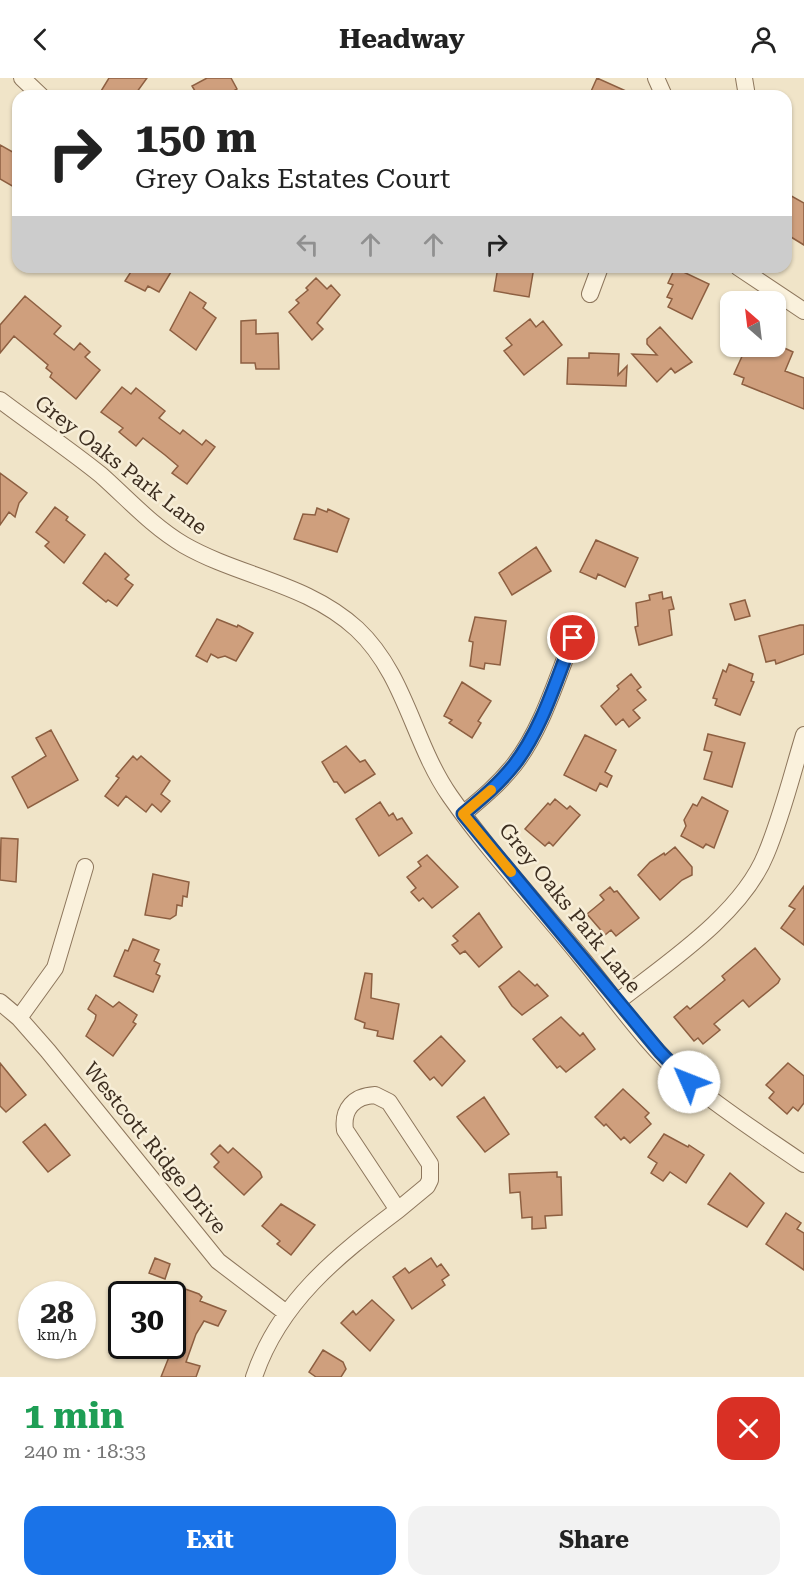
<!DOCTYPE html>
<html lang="en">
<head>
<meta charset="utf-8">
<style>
	:root { --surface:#fff; --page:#f2f2f2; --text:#222; --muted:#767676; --accent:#1a73e8 }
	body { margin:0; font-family:"Roboto Serif",serif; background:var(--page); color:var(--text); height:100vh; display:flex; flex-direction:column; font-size:22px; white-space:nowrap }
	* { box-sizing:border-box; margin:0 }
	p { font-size:20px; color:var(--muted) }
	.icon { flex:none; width:33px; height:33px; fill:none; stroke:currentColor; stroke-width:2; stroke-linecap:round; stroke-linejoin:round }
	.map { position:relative; height:1299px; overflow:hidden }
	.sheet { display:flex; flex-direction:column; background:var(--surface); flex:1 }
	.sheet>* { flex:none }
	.banner { position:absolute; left:12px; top:12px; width:780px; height:183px; border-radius:18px; box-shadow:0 2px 4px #0004; background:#fff; color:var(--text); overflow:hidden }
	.needle { width:39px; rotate:332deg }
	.fabs { position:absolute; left:720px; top:213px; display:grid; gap:12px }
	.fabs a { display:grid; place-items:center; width:66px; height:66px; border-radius:12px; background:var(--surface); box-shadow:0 2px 4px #0004; font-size:30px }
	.speed { position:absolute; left:18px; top:1203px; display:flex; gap:12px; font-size:30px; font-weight:700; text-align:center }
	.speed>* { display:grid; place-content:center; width:78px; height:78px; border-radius:50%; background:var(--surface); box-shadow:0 2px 4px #0004; line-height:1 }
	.speed small { font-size:15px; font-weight:400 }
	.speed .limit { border:3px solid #111; border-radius:9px; background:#fff; color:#111 }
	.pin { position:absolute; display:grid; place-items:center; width:51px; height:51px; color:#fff; margin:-26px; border:3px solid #fff; border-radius:50%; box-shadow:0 2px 6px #0007 }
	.me { position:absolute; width:66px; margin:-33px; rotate:314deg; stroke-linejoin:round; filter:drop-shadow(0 0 4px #0008) }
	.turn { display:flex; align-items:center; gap:21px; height:126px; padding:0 24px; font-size:27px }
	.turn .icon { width:78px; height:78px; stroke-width:2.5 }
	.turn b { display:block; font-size:42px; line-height:51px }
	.lanes { display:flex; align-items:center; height:57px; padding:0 24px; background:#0003; justify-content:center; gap:30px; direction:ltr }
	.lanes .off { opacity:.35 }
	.round { display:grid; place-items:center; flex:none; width:63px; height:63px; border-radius:18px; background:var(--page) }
	.overview { display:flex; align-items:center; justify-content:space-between; height:102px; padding:0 24px }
	h1 { font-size:36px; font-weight:700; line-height:45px; color:#1e9e55 }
	.primary-button { display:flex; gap:12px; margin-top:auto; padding:12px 24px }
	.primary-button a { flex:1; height:69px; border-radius:18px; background:var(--accent); color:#fff; font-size:24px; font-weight:700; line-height:69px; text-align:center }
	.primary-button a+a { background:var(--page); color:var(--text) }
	header { display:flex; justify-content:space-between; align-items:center; height:78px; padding:0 24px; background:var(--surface); font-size:27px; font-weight:700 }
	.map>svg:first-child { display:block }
</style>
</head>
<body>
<header><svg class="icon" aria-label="back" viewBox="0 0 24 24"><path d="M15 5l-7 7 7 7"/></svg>Headway<svg class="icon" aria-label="person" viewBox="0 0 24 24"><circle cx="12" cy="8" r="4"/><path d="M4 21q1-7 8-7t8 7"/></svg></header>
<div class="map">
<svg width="804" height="1299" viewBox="0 0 804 1299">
	<rect width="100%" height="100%" fill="#f0e4c8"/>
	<path fill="#cf9f7d" stroke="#8d5f41" stroke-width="1.5" d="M 109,0 L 147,0 L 134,18 L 98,18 Z
		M 207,0 L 231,0 L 237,11 L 225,18 L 198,18 L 192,8 Z
		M 597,0 L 637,18 L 589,18 Z
		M 0,67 L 18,77 L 18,103 L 14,109 L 0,101 Z
		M 786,115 L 804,125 L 804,167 L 786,156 Z
		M 134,189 L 174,189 L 159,214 L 148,208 L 145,213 L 125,203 Z
		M 498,189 L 534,189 L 529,219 L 494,213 Z
		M 675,190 L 709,206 L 692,241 L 668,229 L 672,221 L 667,219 L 673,207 L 668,205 Z
		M 316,200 L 327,211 L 331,207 L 340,217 L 317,245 L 323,251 L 312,262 L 289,234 L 299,225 L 296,222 L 308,212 L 306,210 Z
		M 190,214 L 206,225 L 203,230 L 216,240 L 196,272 L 170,252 Z
		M 25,218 L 61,248 L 54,256 L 74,272 L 80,265 L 90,274 L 85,279 L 100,292 L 76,321 L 50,299 L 52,295 L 46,290 L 48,287 L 14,258 L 0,275 L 0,247 Z
		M 530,241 L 536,249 L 543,243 L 562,267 L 524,297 L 504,273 L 512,267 L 506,260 Z
		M 256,242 L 256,256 L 278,255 L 279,291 L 256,291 L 255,285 L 241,285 L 241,243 Z
		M 660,249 L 692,284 L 675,295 L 671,290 L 657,304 L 632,276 L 657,277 L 647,266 L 647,261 Z
		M 758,268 L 780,268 L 793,274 L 785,293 L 804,300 L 804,331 L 742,306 L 744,300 L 734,296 L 744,274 L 754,278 Z
		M 589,275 L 619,276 L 618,297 L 627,288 L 626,308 L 567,306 L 568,280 L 589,280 Z
		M 122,309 L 131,316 L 136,310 L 165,333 L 159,340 L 180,356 L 183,352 L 202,367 L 206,362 L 215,369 L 187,406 L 172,395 L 178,388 L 165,377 L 143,360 L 136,368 L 119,354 L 123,350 L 101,334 Z
		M 0,395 L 27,415 L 19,425 L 15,439 L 9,434 L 0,447 Z
		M 55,429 L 68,439 L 66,442 L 85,457 L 64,485 L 45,468 L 49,464 L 36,454 Z
		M 317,430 L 327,434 L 328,431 L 349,441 L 337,474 L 294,461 L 303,436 L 315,437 Z
		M 596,462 L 638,480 L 625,509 L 598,496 L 596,501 L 580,494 Z
		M 536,469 L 551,493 L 512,517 L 499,495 Z
		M 105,475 L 129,497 L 125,501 L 133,507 L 117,528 L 108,522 L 106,524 L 83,505 Z
		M 662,514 L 663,521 L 671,519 L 674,531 L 669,532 L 672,557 L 639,567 L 635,549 L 638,548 L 636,525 L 650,522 L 649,517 Z
		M 745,522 L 750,538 L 735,542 L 730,526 Z
		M 475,539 L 506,543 L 500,587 L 485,585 L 484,591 L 470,588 L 473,564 L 469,563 Z
		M 217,541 L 237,549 L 238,547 L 253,555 L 236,583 L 225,578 L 218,580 L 211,576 L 207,584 L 196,578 Z
		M 800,547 L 804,547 L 804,576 L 776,586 L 775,582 L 766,584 L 759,558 Z
		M 729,586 L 753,596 L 751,603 L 754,604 L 740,637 L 715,627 L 717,621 L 713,620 L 723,592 L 726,594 Z
		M 631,596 L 641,609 L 637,612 L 646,622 L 633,632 L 640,640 L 629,649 L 623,641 L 616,647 L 601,628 L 619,611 L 617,608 Z
		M 462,604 L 491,623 L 478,643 L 481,645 L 472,660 L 449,645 L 452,642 L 444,638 Z
		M 51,652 L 78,702 L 28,730 L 12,699 L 46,678 L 36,660 Z
		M 708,656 L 745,665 L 732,709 L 704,701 L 712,674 L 704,672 Z
		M 585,657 L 616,672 L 605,694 L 612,698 L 607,709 L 600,705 L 596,713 L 564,697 Z
		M 346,668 L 360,684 L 365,682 L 375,696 L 345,715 L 337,704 L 334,704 L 322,684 Z
		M 133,678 L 137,682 L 141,678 L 170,703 L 161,716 L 170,723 L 161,734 L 152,726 L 146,734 L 126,718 L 118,728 L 105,718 L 119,700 L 116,698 Z
		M 702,719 L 728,733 L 714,770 L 706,766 L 703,770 L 681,758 L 686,748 L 684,742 L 693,726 L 697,728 Z
		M 555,721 L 567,731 L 570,728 L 580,737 L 553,768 L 549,764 L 545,768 L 525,751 L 548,725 L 550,727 Z
		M 380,724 L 389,738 L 393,735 L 397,742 L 402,740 L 412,755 L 379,778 L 356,741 Z
		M 1,760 L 18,761 L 16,804 L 0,802 Z
		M 675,769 L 692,789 L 692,797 L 682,802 L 660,822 L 638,797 L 650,784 L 664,775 L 665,777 Z
		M 427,777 L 458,809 L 432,830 L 423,820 L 419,823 L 411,814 L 416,810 L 407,799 L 421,788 L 418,784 Z
		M 153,796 L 189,804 L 187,819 L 183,818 L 182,828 L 177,827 L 176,837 L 170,841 L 145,837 Z
		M 804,808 L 804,867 L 781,850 L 795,831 L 789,828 Z
		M 610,809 L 614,814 L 617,813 L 639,840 L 616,858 L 611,852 L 605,857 L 587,836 L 604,822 L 600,817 Z
		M 479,835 L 502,869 L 479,889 L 465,873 L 460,876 L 452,867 L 458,863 L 453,858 Z
		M 133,861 L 159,872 L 154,883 L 160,886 L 156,896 L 160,898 L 153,914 L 114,898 L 125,872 L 128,873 Z
		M 755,870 L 780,901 L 778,905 L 749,929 L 743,922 L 714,946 L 720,952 L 703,966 L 698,960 L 694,963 L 674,939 L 687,928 L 690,931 L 725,902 L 722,898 Z
		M 519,893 L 535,908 L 537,906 L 548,918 L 522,937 L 512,928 L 499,909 Z
		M 365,895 L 372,896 L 371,920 L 399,926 L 393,961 L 377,958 L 378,953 L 364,950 L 365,945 L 355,941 Z
		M 96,917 L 113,929 L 119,924 L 137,937 L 133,944 L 136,946 L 113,978 L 86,958 L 95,942 L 96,937 L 88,931 Z
		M 561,939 L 580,958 L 583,955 L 595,971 L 566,994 L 560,988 L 557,990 L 533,961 Z
		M 441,958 L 465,983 L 442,1008 L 434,999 L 430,1002 L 414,983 Z
		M 0,985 L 26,1017 L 6,1034 L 0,1028 Z
		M 788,985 L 804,998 L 804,1025 L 798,1033 L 793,1029 L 787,1036 L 769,1020 L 774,1014 L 766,1007 Z
		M 623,1011 L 649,1035 L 645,1039 L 651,1046 L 630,1065 L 624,1059 L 621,1062 L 606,1046 L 604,1048 L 595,1039 Z
		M 484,1019 L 509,1056 L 485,1074 L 457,1039 Z
		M 45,1046 L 70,1077 L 48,1094 L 23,1064 Z
		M 664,1056 L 688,1069 L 689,1067 L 704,1077 L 686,1105 L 670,1094 L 663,1103 L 651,1095 L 657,1085 L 648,1079 Z
		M 220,1067 L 228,1075 L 233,1070 L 260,1094 L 262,1099 L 244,1117 L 214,1089 L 219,1084 L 211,1076 Z
		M 557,1094 L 557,1099 L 561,1099 L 562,1137 L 545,1138 L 546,1150 L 532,1151 L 532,1139 L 522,1140 L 520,1114 L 510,1115 L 509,1096 Z
		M 730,1095 L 764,1125 L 747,1149 L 708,1126 Z
		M 281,1126 L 315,1147 L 291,1177 L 277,1166 L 280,1163 L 262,1148 Z
		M 786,1135 L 801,1145 L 797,1151 L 804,1155 L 804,1192 L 766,1166 Z
		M 155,1180 L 170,1186 L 165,1201 L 149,1195 Z
		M 431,1180 L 437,1189 L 441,1186 L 449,1197 L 442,1202 L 445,1207 L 412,1231 L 393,1199 L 405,1190 L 409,1195 Z
		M 177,1208 L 199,1216 L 202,1219 L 200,1223 L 226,1233 L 218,1248 L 204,1243 L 196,1256 L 186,1284 L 200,1288 L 196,1299 L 161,1299 L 177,1259 L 172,1257 L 172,1220 Z
		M 372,1222 L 394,1242 L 370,1273 L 341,1245 L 353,1233 L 356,1237 Z
		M 323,1272 L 343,1284 L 346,1291 L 341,1299 L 316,1299 L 309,1294 Z"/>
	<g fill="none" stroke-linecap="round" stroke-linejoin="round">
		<defs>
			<path id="street" d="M 22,0 L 41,18
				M 656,0 L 664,18
				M 744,0 L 747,18
				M 738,189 L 804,233
				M 590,216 L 600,189
				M 0,322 C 33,347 69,371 101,397 C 128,421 152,448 184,467 C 240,499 307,505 357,551 C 406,597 413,665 450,718 C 489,774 537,825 580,878 C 614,919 647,968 688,1003 C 724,1033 765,1059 804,1086
				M 463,736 C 481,721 499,706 514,687 C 542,651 556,602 573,560
				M 0,924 L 19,940 L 48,973 L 218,1183 L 285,1234
				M 617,924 C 667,885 742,836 766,776 C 782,738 792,696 804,657
				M 19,940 L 55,890 L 85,789
				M 375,1017 L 389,1024 L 430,1086 L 430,1102 L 427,1108 L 398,1132 L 345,1052 C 342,1031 354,1018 375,1017 Z
				M 254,1299 C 279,1224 337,1178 398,1132"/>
		</defs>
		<use href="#street" stroke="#8d765c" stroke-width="18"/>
		<use href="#street" stroke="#faf1dc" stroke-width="16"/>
	</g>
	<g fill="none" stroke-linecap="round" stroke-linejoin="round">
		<defs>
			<path id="route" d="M 573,560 C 556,602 542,651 514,687 C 499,706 481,721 463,736 L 660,974 L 689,1004"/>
		</defs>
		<use href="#route" stroke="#114b97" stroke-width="15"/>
		<use href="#route" stroke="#1a73e8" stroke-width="10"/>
		<path stroke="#f59e0b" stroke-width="10" d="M 491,712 L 463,736 L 511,794"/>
	</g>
	<g text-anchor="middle" stroke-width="5" stroke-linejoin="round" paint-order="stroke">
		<g font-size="21" fill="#3d2e20" stroke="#f7eed8">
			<text transform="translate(121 387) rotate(38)" y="7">Grey Oaks Park Lane</text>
			<text transform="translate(570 830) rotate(51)" y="7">Grey Oaks Park Lane</text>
			<text transform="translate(155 1070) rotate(51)" y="7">Westcott Ridge Drive</text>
		</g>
	</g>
</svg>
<div class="fabs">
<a><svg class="needle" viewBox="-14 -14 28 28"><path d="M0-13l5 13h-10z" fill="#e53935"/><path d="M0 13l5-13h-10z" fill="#767676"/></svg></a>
</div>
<div class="speed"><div>28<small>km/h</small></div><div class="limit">30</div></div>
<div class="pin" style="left:573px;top:560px;background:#d93025"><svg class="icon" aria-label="arrive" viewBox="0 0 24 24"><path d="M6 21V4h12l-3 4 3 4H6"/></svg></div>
<svg class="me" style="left:689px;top:1004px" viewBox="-20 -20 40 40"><circle r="19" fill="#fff"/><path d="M0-13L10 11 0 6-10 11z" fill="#1a73e8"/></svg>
<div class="banner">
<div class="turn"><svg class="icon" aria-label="right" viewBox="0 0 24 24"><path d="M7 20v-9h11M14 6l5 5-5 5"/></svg><div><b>150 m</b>Grey Oaks Estates Court</div></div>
<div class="lanes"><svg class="icon off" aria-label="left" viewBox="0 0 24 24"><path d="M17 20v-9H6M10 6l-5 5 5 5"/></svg><svg class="icon off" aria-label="ahead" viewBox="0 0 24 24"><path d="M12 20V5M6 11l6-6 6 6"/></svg><svg class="icon off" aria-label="ahead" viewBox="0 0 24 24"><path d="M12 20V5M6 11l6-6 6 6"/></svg><svg class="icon" aria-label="right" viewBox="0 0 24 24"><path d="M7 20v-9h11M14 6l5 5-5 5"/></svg></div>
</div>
</div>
<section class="sheet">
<div class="overview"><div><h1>1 min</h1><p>240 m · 18:33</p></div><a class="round" style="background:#d93025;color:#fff"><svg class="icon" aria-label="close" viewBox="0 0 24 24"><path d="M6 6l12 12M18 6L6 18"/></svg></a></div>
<div class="primary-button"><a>Exit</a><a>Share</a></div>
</section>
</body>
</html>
